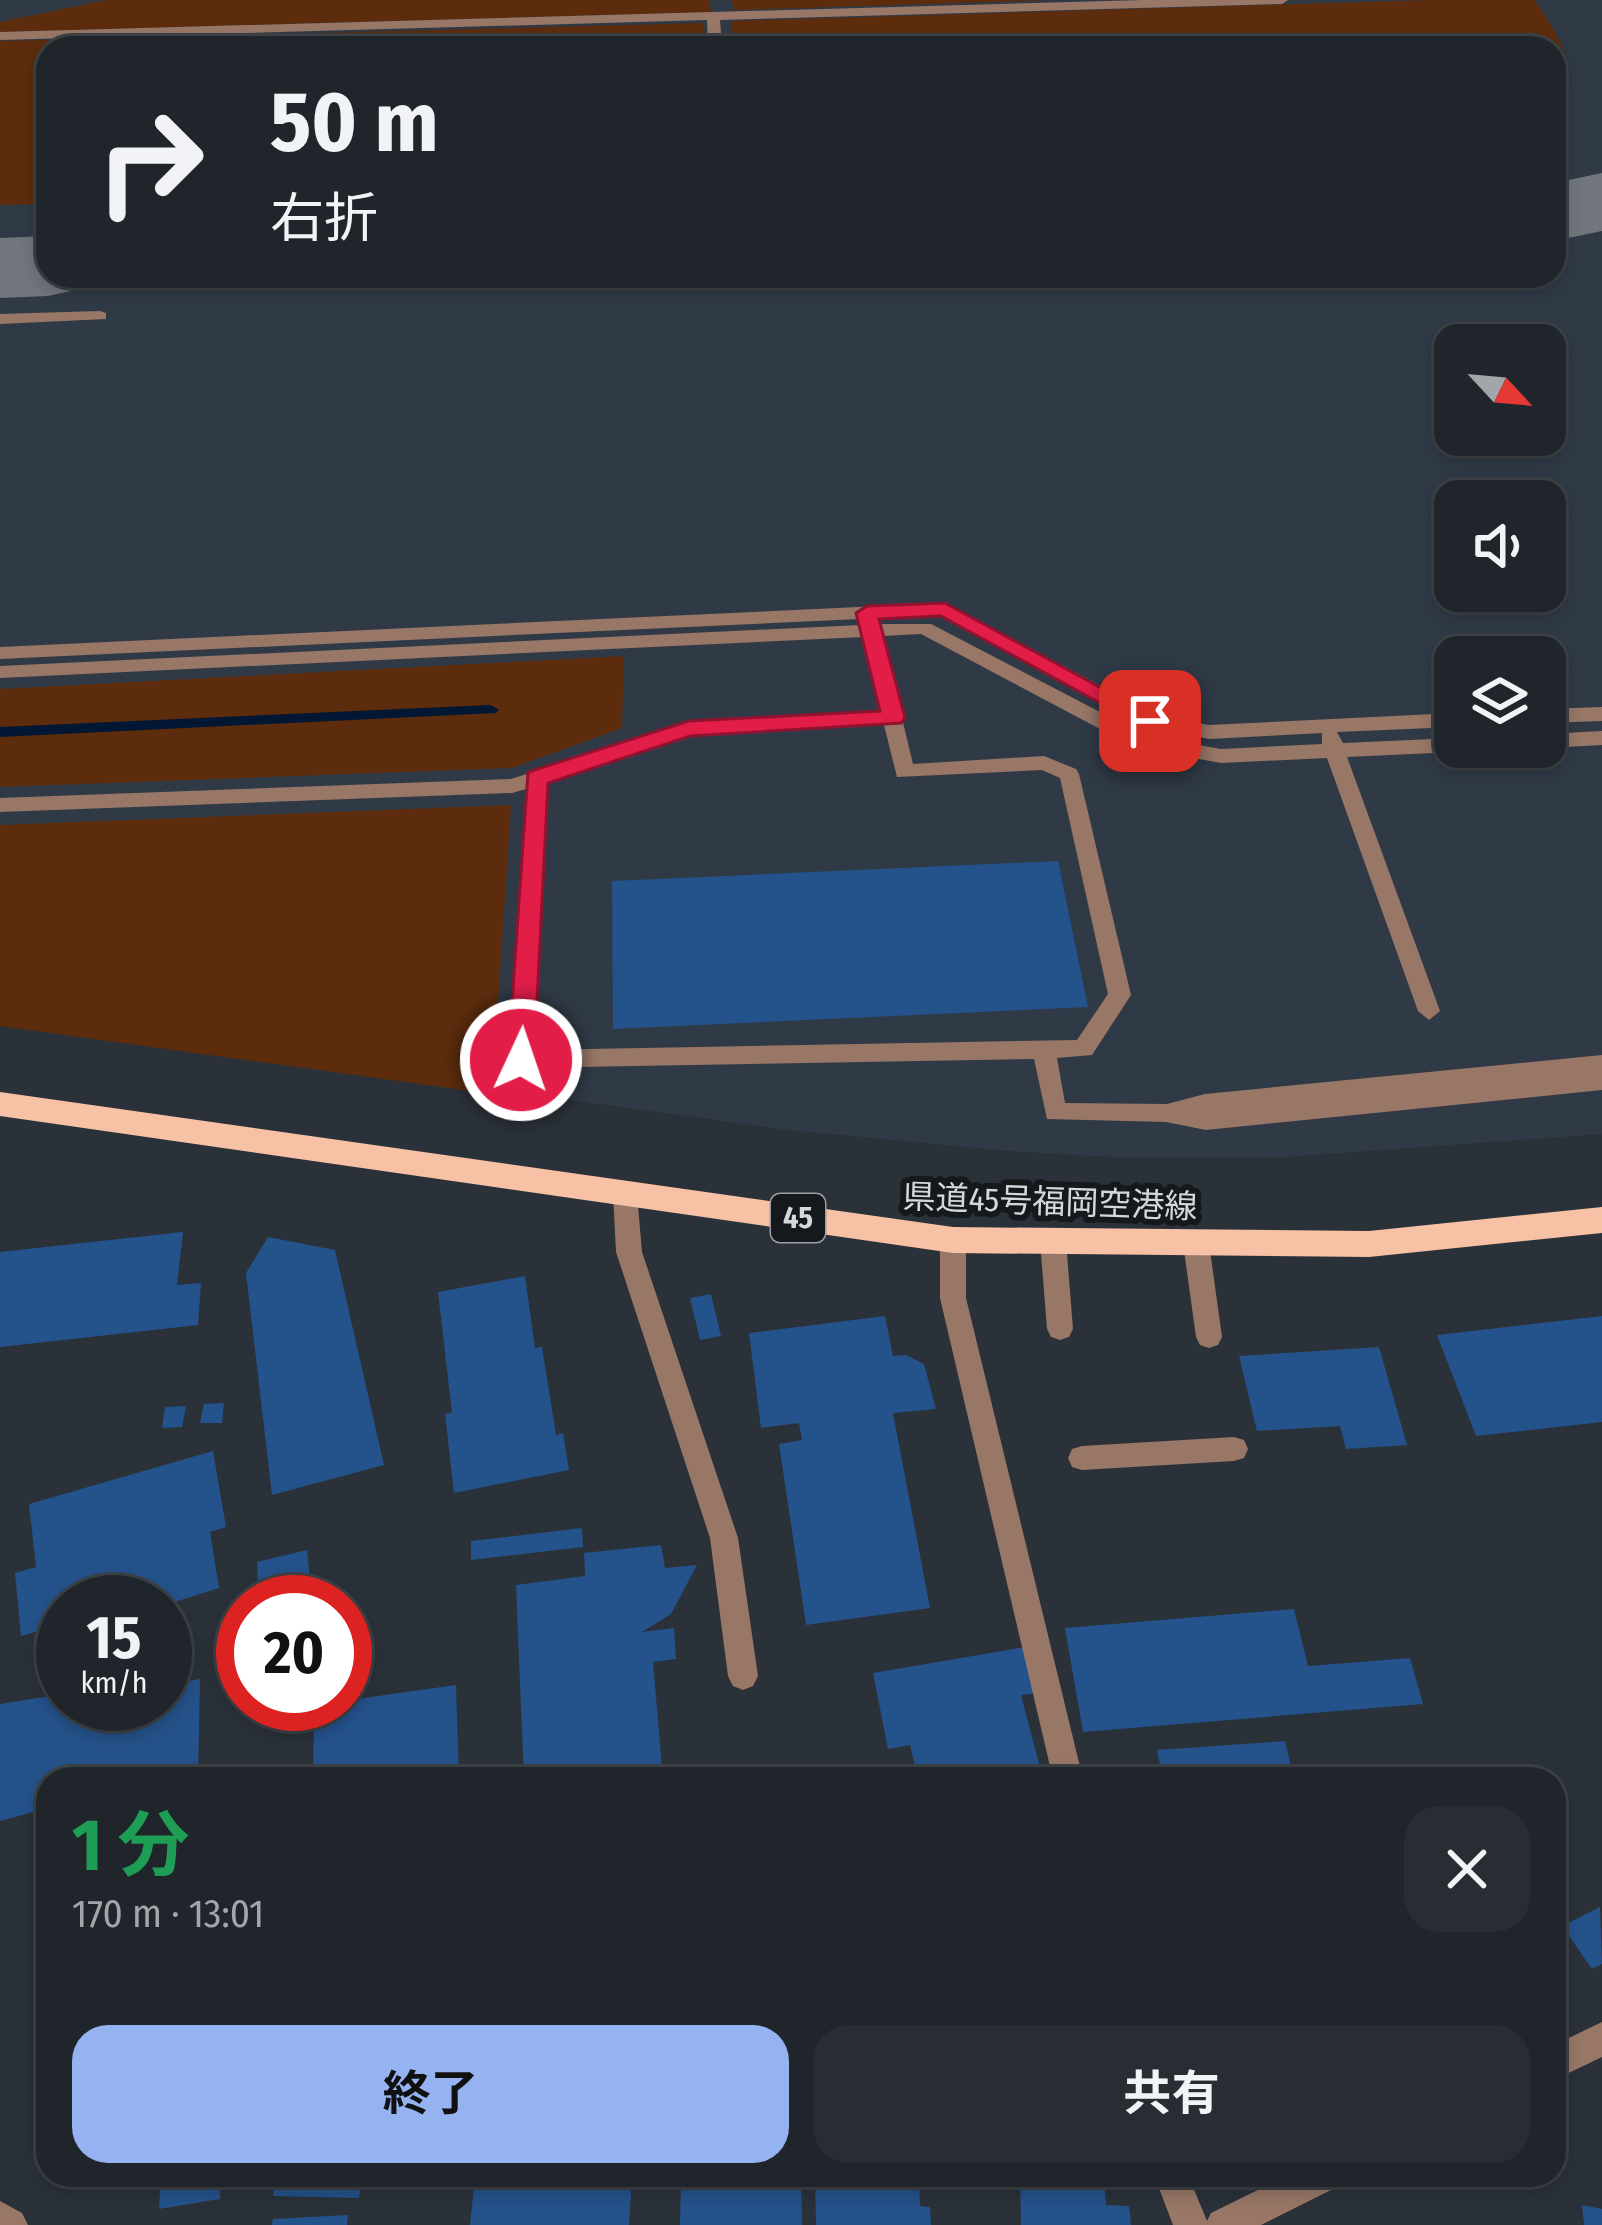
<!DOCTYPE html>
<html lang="ja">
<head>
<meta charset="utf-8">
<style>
	:root { --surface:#20252b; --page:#282d33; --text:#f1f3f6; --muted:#a2a5a9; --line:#3d4247; --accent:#95b2f1 }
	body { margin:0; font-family:"Fira Sans Condensed","Noto Sans JP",sans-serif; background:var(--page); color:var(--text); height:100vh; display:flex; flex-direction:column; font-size:45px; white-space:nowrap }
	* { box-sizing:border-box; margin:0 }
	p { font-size:39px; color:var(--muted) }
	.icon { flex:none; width:66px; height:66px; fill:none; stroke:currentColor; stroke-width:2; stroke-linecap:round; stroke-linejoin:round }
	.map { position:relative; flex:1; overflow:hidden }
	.sheet { position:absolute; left:36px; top:1767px; width:1530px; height:420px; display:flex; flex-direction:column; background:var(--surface); border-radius:36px; box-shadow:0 6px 18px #0003,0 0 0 3px var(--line) }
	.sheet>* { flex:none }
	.hud { position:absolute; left:36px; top:36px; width:1530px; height:252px; border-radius:36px; box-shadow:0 6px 18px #0003,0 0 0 3px var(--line); background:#20252b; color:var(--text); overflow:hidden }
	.needle { width:78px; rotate:116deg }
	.buttons { position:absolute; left:1434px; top:324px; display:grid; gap:24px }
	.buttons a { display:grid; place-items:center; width:132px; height:132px; border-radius:24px; background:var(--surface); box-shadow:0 6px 18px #0003,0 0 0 3px var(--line); font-size:60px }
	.speed { position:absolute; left:36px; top:1575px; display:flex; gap:24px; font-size:60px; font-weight:700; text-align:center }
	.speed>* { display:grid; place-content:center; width:156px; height:156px; border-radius:50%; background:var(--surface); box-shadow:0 6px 18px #0003,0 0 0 3px var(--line); line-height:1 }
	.speed small { font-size:30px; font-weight:400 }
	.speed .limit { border:18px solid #d22; background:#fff; color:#111 }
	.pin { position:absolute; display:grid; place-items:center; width:102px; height:102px; color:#fff; margin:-51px; border-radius:24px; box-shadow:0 6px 18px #0006 }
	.me { position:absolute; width:132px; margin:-66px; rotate:3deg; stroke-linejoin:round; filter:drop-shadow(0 0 9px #0008) }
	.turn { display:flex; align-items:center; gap:42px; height:252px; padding:0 36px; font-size:54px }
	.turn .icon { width:156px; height:156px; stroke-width:2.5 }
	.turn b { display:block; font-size:84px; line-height:102px }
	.round { display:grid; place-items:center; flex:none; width:126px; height:126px; border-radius:36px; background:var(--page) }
	.headline { display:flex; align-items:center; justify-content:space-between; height:204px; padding:0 36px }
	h1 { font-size:72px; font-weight:700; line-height:90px; color:#1e9e55 }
	.button { display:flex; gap:24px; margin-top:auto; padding:24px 36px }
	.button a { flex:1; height:138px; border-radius:36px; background:var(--accent); color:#111; font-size:48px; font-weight:700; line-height:138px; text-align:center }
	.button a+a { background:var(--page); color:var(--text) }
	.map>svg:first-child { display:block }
</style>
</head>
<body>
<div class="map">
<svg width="1602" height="2225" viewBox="0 0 1602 2225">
	<rect width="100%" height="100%" fill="#2b3139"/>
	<path fill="#303a47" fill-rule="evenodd" d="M 0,0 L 1602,0 L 1602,1134 L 1284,1157 L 1129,1158 L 1008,1151 L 780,1129 L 0,1021 ZM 48,48 L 1554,48 L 1554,276 L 48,276 ZM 1455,345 L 1545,345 L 1545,435 L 1455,435 ZM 1455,501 L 1545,501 L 1545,591 L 1455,591 ZM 1455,657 L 1545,657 L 1545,747 L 1455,747 Z"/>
	<path fill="#5c2c0d" d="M 106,0 L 709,0 L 711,12 L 0,32 L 0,22 Z
		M 732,0 L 1060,0 L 734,10 Z
		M 1432,0 L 1535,0 C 1557,35 1586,71 1554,110 L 1554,48 L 734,48 L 731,21 Z
		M 704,23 L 705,48 L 48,48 L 48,204 L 0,205 L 0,41 Z
		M 624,656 L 622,728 L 512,768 L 0,787 L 0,689 Z
		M 511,805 L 492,1094 L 0,1026 L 0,825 Z"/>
	<path fill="#021734" d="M 1376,35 L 1382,45 L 933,48 Z"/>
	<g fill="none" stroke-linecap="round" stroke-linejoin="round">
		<path fill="#021734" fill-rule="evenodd" d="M 491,705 L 499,710 L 496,713 L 0,737 L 0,727 Z"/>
		<path fill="#70767c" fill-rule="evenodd" d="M 1602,173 L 1602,231 L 1554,241 L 1554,183 Z
			M 48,236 L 48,276 L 92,276 L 84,288 L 48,296 L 0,298 L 0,238 Z"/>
	</g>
	<path fill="#24528a" d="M 1058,861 L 1088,1007 L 613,1029 L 612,881 Z
		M 183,1232 L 177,1285 L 201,1283 L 198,1325 L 0,1347 L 0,1252 Z
		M 268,1237 L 335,1250 L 384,1465 L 272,1495 L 246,1273 Z
		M 525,1276 L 535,1348 L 542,1347 L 556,1435 L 563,1433 L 569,1470 L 454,1493 L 445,1414 L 452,1413 L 438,1292 Z
		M 711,1294 L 721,1336 L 700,1340 L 690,1298 Z
		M 885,1316 L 893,1356 L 906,1355 L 924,1364 L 936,1409 L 893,1413 L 930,1608 L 806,1625 L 779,1444 L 802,1440 L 799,1423 L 761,1428 L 749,1333 Z
		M 1602,1316 L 1602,1422 L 1476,1436 L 1437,1335 Z
		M 1379,1347 L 1407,1445 L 1346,1449 L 1340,1426 L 1257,1431 L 1239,1356 Z
		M 224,1403 L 222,1423 L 200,1423 L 204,1404 Z
		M 186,1406 L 182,1427 L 162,1428 L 165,1407 Z
		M 213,1451 L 226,1527 L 210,1532 L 219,1588 L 165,1605 L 63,1602 L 63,1624 L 21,1636 L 15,1573 L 36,1567 L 29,1504 Z
		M 582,1528 L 583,1547 L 471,1560 L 471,1541 Z
		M 661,1545 L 665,1568 L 697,1565 L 671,1614 L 642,1632 L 674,1628 L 676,1659 L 653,1662 L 663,1779 L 524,1779 L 516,1585 L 585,1576 L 584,1553 Z
		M 307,1550 L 312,1600 L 259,1602 L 257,1562 Z
		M 1294,1609 L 1308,1666 L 1410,1658 L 1423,1704 L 1083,1732 L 1065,1628 Z
		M 1025,1647 L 1037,1693 L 1021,1695 L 1043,1779 L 918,1779 L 910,1745 L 888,1749 L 873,1673 Z
		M 200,1679 L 198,1779 L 48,1779 L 48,1808 L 0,1821 L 0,1704 L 63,1694 L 63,1704 L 165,1704 L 165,1685 Z
		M 456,1685 L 459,1779 L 313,1779 L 314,1705 Z
		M 1285,1741 L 1294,1779 L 1163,1779 L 1157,1750 Z
		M 48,1824 L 48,1884 L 36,1888 L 35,1828 Z
		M 1600,1907 L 1602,1964 L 1592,1969 L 1562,1926 Z
		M 48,2001 L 48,2110 L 38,2112 L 34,2005 Z
		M 161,2175 L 221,2175 L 220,2199 L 159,2209 Z
		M 276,2175 L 362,2175 L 359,2198 L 273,2196 Z
		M 475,2175 L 632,2175 L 629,2225 L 470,2225 Z
		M 681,2175 L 801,2175 L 802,2225 L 680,2225 Z
		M 815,2175 L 919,2175 L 920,2206 L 930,2207 L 931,2225 L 816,2225 Z
		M 1020,2175 L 1104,2178 L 1106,2205 L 1129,2206 L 1131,2225 L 1021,2225 Z
		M 1582,2205 L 1602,2209 L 1602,2225 L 1584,2225 Z
		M 348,2215 L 347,2225 L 272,2225 L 273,2219 Z"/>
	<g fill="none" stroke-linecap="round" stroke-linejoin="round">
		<path fill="#987766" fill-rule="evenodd" d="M 1143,0 L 1288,0 L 1282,4 L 720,20 L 722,48 L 708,48 L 707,20 L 0,40 L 0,32 Z
			M 100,311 L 106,313 L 106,319 L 0,324 L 0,314 Z
			M 945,603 L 1155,715 L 1209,725 L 1455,713 L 1455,727 L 1337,732 L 1343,743 L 1455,738 L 1455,747 L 1464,747 L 1455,752 L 1347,757 L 1440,1011 L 1429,1020 L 1418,1011 L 1327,758 L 1221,763 L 1134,747 L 921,634 L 882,636 L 913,764 L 1044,756 L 1076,769 L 1079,774 L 1131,995 L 1092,1055 L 1057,1058 L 1065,1103 L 1167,1104 L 1205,1094 L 1602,1055 L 1602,1090 L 1206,1130 L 1166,1122 L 1047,1119 L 1034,1059 L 521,1068 L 509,1059 L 526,789 L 512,793 L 0,812 L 0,798 L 511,779 L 689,722 L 881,712 L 863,637 L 0,678 L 0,666 L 860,625 L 859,619 L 0,659 L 0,647 ZM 942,615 L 1143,726 L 1209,739 L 1322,733 L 1322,744 L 1221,749 L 1146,736 L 931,624 L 879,624 L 878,618 ZM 884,725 L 897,777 L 1042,770 L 1060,778 L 1108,994 L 1077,1040 L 533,1050 L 547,782 L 690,736 Z
			M 1602,707 L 1602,721 L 1545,723 L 1545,709 Z
			M 1602,731 L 1602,745 L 1545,748 L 1542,747 L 1545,734 Z
			M 625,1184 L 634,1187 L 637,1194 L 642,1252 L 738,1538 L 758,1676 L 753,1686 L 743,1690 L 733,1686 L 728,1676 L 710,1538 L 616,1252 L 613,1194 L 616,1187 Z
			M 1053,1231 L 1062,1234 L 1066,1241 L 1073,1329 L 1069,1337 L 1060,1340 L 1051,1337 L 1047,1329 L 1040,1241 L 1044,1234 Z
			M 1196,1232 L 1205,1236 L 1209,1243 L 1222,1337 L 1218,1345 L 1209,1348 L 1200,1345 L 1196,1337 L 1183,1243 L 1187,1236 Z
			M 1234,1437 L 1244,1440 L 1248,1449 L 1244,1458 L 1234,1461 L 1082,1470 L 1072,1467 L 1068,1458 L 1072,1449 L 1082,1446 Z"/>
		<path fill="#987766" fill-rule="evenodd" d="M 953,1230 L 962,1233 L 966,1240 L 966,1298 L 1083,1779 L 1053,1779 L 940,1298 L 940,1240 L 944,1233 Z
			M 1602,2022 L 1602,2057 L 1554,2080 L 1554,2045 Z
			M 1154,2175 L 1188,2175 L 1207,2221 L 1211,2213 L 1288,2175 L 1342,2175 L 1337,2187 L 1261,2225 L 1173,2225 Z
			M 0,2201 L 22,2213 L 28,2225 L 0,2225 Z"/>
		<path fill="#f7c1a5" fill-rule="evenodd" d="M 0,1092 L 953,1227 L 1369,1231 L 1602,1207 L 1602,1233 L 1369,1257 L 953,1253 L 0,1116 Z"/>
	</g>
	<path fill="#e11d48" stroke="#92132f" stroke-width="3" d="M 945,603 L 1162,721 L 1150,728 L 1142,726 L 941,616 L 879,619 L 905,718 L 901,723 L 690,736 L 548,783 L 534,1060 L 531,1067 L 512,1067 L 508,1060 L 528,772 L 689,721 L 880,711 L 856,613 L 867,606 Z"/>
	<g text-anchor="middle" stroke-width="12" stroke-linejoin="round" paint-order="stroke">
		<rect fill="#16191c" stroke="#9b9fa3" stroke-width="3" x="771" y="1194" width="54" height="48" rx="9"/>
		<g font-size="30" font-weight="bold" fill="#d4d8dd">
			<text x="798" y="1228">45</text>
		</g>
		<g font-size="33" fill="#d4d8dd" stroke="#16191c">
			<text transform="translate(1050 1201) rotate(2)" y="12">県道45号福岡空港線</text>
		</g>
	</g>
</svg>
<div class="buttons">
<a><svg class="needle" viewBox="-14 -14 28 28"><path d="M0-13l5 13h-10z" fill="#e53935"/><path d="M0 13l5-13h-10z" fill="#a2a5a9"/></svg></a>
<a><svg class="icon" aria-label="sound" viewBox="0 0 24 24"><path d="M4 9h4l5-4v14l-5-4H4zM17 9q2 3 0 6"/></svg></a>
<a><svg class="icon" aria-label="layers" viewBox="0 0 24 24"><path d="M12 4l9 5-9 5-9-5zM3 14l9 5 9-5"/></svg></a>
</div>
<div class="speed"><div>15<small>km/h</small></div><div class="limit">20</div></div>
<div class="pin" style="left:1150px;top:721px;background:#d93025"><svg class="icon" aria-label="arrive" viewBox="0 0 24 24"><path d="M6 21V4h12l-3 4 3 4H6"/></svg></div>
<svg class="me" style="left:521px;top:1060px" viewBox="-20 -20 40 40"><circle r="17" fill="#e11d48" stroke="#fff" stroke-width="3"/><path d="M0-11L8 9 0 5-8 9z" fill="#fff"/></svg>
<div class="hud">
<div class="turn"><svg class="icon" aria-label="right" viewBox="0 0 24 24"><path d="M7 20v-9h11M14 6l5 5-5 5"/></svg><div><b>50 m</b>右折</div></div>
</div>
<section class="sheet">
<div class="headline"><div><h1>1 分</h1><p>170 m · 13:01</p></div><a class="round"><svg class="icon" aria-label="close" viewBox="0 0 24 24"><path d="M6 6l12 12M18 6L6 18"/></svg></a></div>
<div class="button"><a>終了</a><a>共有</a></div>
</section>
</div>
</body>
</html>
